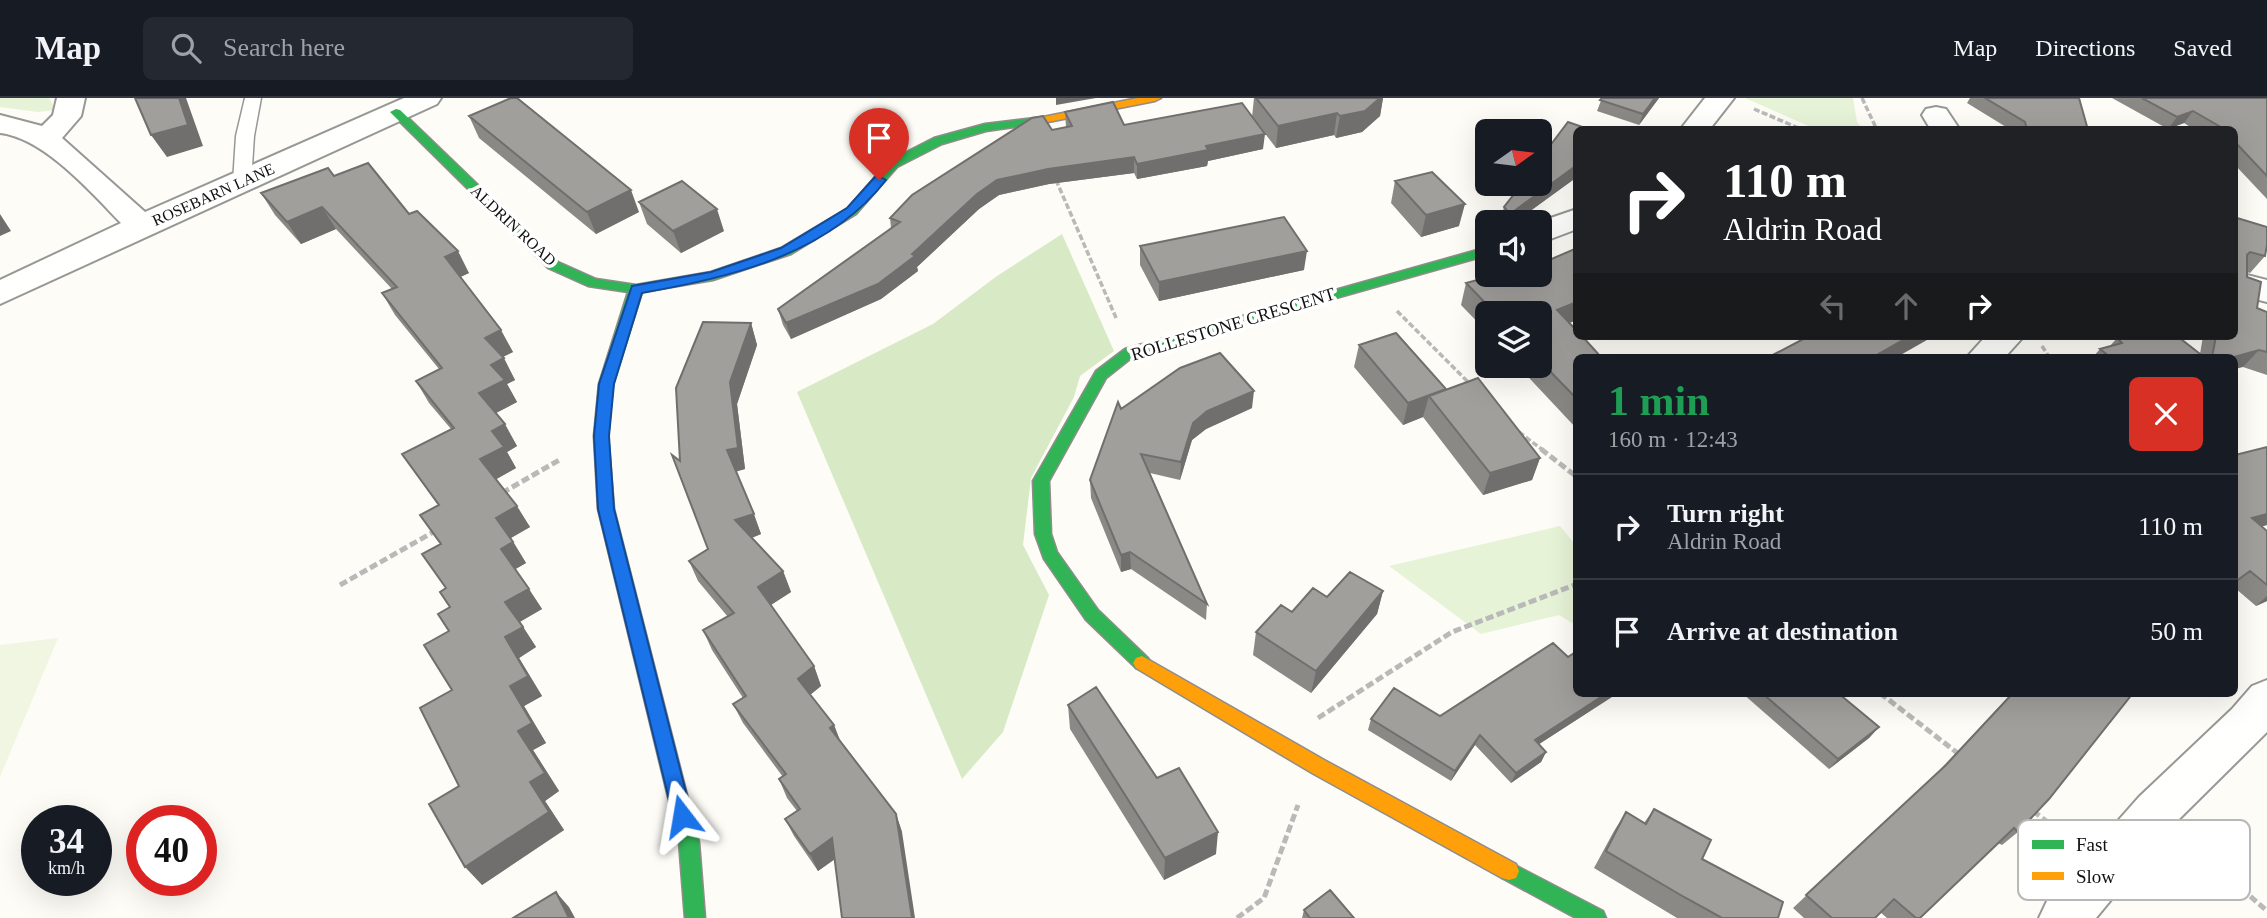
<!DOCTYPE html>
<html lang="en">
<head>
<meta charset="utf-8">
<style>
	:root { --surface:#171b24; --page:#242831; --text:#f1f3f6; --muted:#9ea1a6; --line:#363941 }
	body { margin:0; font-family:Georgia,serif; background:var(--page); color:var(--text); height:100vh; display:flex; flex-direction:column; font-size:26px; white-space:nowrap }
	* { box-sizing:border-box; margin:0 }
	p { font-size:23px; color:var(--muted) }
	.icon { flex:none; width:38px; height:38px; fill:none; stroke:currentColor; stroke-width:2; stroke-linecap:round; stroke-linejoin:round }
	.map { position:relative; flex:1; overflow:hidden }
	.drawer { position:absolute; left:1573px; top:256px; width:665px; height:343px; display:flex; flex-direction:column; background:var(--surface); border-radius:10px; box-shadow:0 7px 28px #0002 }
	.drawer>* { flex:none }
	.top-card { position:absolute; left:1573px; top:28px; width:665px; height:214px; border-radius:10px; box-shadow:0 7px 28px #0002; background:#202124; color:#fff; overflow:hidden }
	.needle { width:46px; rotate:76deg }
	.buttons { position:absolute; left:1475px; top:21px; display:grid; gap:14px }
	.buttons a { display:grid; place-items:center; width:77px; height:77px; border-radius:10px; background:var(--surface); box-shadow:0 7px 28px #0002; font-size:35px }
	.speed { position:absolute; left:21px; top:707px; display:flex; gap:14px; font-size:35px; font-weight:700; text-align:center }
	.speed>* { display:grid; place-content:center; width:91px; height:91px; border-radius:50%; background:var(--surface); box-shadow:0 7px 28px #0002; line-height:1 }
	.speed small { font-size:18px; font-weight:400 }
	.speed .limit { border:10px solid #d22; background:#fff; color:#111 }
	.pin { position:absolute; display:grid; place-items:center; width:60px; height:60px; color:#fff; margin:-72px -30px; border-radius:50% 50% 50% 0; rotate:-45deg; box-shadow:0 0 7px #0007 }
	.pin .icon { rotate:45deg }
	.me { position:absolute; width:77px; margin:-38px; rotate:346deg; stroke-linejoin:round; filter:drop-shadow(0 0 5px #0008) }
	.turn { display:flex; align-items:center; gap:24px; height:147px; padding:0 35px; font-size:32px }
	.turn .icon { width:91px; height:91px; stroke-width:2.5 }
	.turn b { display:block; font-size:49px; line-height:60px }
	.lanes { display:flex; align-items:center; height:66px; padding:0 35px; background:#0003; justify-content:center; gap:35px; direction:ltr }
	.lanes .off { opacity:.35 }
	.round { display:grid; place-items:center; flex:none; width:74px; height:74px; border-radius:10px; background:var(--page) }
	.head { display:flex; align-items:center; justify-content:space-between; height:119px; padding:0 35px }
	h1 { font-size:42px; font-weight:700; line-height:52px; color:#1e9e55 }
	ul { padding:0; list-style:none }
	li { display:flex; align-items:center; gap:21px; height:105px; padding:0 35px; border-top:2px solid var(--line) }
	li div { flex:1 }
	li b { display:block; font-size:26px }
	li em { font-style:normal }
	header { display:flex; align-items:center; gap:42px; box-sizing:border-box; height:98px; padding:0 35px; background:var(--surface); border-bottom:2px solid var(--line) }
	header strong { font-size:33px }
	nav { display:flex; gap:38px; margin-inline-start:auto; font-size:24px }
	.search { width:490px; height:63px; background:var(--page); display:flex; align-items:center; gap:18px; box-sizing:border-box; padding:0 24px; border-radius:10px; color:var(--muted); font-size:26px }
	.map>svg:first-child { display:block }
</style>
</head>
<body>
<header>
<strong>Map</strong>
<div class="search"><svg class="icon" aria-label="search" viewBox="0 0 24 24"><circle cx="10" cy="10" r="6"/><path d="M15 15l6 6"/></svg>Search here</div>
<nav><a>Map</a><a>Directions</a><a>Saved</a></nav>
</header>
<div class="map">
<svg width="2267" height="820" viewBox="0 0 2267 820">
	<rect width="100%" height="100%" fill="#fdfcf7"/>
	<path fill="#e7f3d7" d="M 0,0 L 49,0 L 56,12 L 38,14 L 0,9 Z
		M 1745,0 L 1853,0 L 1857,24 L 1863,31 L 1815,31 Z
		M 1560,428 L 1577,449 L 1577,528 L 1559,517 L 1481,536 L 1389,468 Z"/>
	<path fill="#d8eac5" d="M 1062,136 L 1114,253 L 1080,278 L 1074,299 L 1031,380 L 1023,447 L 1049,497 L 1003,634 L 962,681 L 797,294 L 933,226 L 997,178 Z"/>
	<path fill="#f0f6e1" d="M 58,540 L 0,679 L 0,547 Z"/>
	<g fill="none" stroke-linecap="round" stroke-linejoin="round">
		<defs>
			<path id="lane" d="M 245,0 L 261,0 L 254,38 L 251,84 L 242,89 L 233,84 L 236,38 Z"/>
			<path id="street" d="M 57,0 L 85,0 L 81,18 L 62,40 L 145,114 L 404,0 L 441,0 L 437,6 L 0,206 L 0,182 L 121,125 C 91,94 44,40 0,35 L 0,17 L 42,28 L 53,17 Z
				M 1705,0 L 1734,0 L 1709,32 L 1680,32 Z
				M 1936,9 L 1946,11 L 1960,32 L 1931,32 L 1922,17 L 1926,11 Z
				M 1577,111 L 1577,131 L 1540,145 L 1539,124 Z
				M 2235,174 L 2267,182 L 2267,204 L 2235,196 Z
				M 1986,238 L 2024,238 L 2005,259 L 1967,259 Z
				M 2267,582 L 2267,634 L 2171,729 L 2096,820 L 2039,820 L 2047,803 L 2139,699 L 2232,611 L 2252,588 Z"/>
			<path id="fast" d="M 396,11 L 400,12 L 558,164 L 596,181 L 636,187 L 711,174 L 781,150 L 848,110 L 889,63 L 934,40 L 985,26 L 1043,19 L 1049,22 L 1043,25 L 986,33 L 942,46 L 897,69 L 856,116 L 791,156 L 713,182 L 642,194 L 613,286 L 608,338 L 614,411 L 699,744 L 705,820 L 685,820 L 679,744 L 598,411 L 594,338 L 599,286 L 628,194 L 588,188 L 548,170 L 392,16 L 390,14 Z
				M 1488,149 L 1488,157 L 1135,257 L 1106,280 L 1049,383 L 1051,436 L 1057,454 L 1098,512 L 1148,560 L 1151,565 L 1148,570 L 1142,572 L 1136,570 L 1086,522 L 1044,461 L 1035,436 L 1033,383 L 1096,273 L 1125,251 Z
				M 1509,764 L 1603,813 L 1606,820 L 1576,820 L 1502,780 L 1499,773 L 1502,766 Z"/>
			<path id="slow" d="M 1138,0 L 1161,0 L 1155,3 L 1043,25 L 1037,22 L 1043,19 Z
				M 1142,558 L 1326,663 L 1516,766 L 1519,773 L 1516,780 L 1509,782 L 1502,780 L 1312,675 L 1136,570 L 1133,565 L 1136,560 Z"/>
		</defs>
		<use href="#lane" stroke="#979795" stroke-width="3"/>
		<use href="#street" stroke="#979795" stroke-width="4"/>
		<use href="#fast" stroke="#8e8d8b" stroke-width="3"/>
		<use href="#slow" stroke="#8e8d8b" stroke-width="3"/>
		<path stroke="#b9b9b8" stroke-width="3.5" stroke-dasharray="6 2.5" stroke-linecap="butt" d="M 1862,0 L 1877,32
			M 1754,11 L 1803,32
			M 1056,82 L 1117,222
			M 1397,213 L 1470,286
			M 2042,248 L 2049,259
			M 1519,334 L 1544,353"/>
		<path stroke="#b9b9b8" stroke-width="5" stroke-dasharray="8 3.5" stroke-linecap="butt" d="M 1541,351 L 1577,379
			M 502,395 L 561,361
			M 340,487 L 437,432
			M 1880,595 L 1960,657
			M 1318,620 L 1452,534 L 1577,486
			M 2033,713 L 2071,742
			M 2190,745 L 2267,813
			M 1237,820 L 1264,800 L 1298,707"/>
		<use href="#lane" fill="#fffffe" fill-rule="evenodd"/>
		<use href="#street" fill="#fffffe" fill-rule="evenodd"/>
		<use href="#fast" fill="#30b455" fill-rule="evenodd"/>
		<use href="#slow" fill="#ff9f0a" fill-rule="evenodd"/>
	</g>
	<path fill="#8a8986" d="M 1254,0 L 1383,0 L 1380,18 L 1362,34 L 1336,40 L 1334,37 L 1276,50 L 1257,25 L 1263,51 L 1208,63 L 1207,68 L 1137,81 L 1134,75 L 1049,86 L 999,97 L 979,111 L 917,169 L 918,173 L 881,201 L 791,241 L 783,227 L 778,211 L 891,130 L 890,120 L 1052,32 L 1066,29 L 1065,14 L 1124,27 L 1252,19 Z
		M 1602,0 L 1659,0 L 1639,27 L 1597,13 Z
		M 1970,0 L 2079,0 L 2088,32 L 2011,32 L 1967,5 Z
		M 2112,0 L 2267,0 L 2267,101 L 2235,67 L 2235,32 L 2195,32 L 2184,25 L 2168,31 Z
		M 469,18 L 639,114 L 596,136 L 479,40 Z
		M 1577,32 L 1577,79 L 1515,124 L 1500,124 L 1504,109 Z
		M 334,78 L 409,116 L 469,175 L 460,179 L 513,254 L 502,259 L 515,282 L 507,286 L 517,304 L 496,315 L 517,348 L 507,354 L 516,370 L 496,381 L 530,429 L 511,440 L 526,465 L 515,471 L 542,511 L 520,524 L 536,549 L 519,560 L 542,598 L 524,608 L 546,645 L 533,652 L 559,693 L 545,703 L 564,732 L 482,787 L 459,688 L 449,533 L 450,509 L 446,490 L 440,446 L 420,417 L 438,407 L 402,356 L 451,331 L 429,305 L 416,283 L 439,271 L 395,217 L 382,195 L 392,191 L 336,131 L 301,146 L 275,117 L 261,95 Z
		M 1395,83 L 1459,128 L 1421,139 L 1391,105 Z
		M 639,104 L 724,133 L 681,155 L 647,126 Z
		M 2237,120 L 2265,158 L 2250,175 L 2247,174 L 2247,179 L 2257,210 L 2267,214 L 2267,277 L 2243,269 L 2235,259 L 2093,259 L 2100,251 L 2110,248 L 2117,240 L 2200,256 L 2203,238 L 2235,238 L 2235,123 Z
		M 1140,148 L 1304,172 L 1159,203 L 1140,167 Z
		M 1540,177 L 1570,225 L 1577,259 L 1577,331 L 1518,268 L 1540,268 L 1540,215 L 1488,215 L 1488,235 L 1461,207 L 1466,185 Z
		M 751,225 L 757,247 L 737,306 L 745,371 L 736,373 L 761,436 L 752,440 L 783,473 L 791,494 L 771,507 L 814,568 L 821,588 L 810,597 L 834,627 L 840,642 L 896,716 L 902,734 L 835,761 L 818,773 L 794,738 L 785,721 L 797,713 L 787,700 L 779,681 L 783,679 L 743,625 L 733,606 L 743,600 L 712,552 L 703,532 L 728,519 L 698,483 L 689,463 L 708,451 L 680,363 Z
		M 1359,247 L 1540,360 L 1532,382 L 1483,397 L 1423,319 L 1403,327 L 1354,269 Z
		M 1252,310 L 1206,331 L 1192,342 L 1180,382 L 1150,375 L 1207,506 L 1206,522 L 1131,471 L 1121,474 L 1091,400 L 1090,382 L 1121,311 Z
		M 2267,349 L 2267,427 L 2262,428 L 2267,433 L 2267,503 L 2256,508 L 2235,490 L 2235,357 Z
		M 1383,493 L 1377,516 L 1311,595 L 1253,557 L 1256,534 L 1292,514 L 1327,499 Z
		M 1568,559 L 1618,595 L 1539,646 L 1546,654 L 1541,664 L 1511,685 L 1475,647 L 1451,683 L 1368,632 L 1371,621 L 1440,618 Z
		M 1742,595 L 1838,595 L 1879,629 L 1869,640 L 1829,671 Z
		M 2012,595 L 2133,595 L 2018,734 L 2002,747 L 1998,745 L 1920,820 L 1887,820 L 1880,814 L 1875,820 L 1804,820 L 1793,810 L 1935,677 Z
		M 1068,607 L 1157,680 L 1216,756 L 1164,782 L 1070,631 Z
		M 1654,711 L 1702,761 L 1778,820 L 1677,820 L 1594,770 L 1614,733 L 1626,714 L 1644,725 Z
		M 1304,812 L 1354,820 L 1302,820 Z"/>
	<path fill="#716f6d" d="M 179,0 L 186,0 L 203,48 L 167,59 L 151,37 Z
		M 1056,0 L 1096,0 L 1056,7 Z
		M 1380,0 L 1383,0 L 1380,18 L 1362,34 L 1336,40 L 1340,18 Z
		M 1655,0 L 1659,0 L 1639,27 L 1643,16 Z
		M 2193,13 L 2184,25 L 2168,31 L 2177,19 Z
		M 1337,15 L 1334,37 L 1276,50 L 1278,28 Z
		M 1265,36 L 1263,51 L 1208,63 L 1207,68 L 1137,81 L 1137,66 L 1206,48 Z
		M 1134,59 L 1134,75 L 1049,86 L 999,97 L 979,111 L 917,169 L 918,173 L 881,201 L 791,241 L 786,225 L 997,82 L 1048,71 Z
		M 1577,67 L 1577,79 L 1515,124 L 1508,124 L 1510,116 Z
		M 631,92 L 639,114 L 596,136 L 587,114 Z
		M 1465,106 L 1459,128 L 1421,139 L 1426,117 Z
		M 322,109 L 336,131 L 301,146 L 287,124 Z
		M 717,111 L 724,133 L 681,155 L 673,133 Z
		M 0,116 L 11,133 L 0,138 Z
		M 458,153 L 469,175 L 456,181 L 445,159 Z
		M 1307,153 L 1304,172 L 1159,203 L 1159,184 Z
		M 1577,204 L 1577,222 L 1550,233 L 1557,212 Z
		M 751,225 L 757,247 L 737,306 L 745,371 L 735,374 L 727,352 L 730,284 Z
		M 501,232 L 513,254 L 497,262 L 485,240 Z
		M 1910,238 L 1934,238 L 1897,259 L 1873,259 Z
		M 2259,252 L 2243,269 L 2235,271 L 2235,259 Z
		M 504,260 L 515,282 L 507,286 L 517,304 L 492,317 L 479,295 L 491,267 Z
		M 1254,293 L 1252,310 L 1206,331 L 1192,342 L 1180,382 L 1181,364 L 1193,325 L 1207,313 Z
		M 1429,298 L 1423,319 L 1403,327 L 1408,305 Z
		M 505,326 L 517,348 L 507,354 L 516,370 L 493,383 L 480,361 L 492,333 Z
		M 1540,360 L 1532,382 L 1483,397 L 1490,375 Z
		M 517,408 L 530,429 L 509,441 L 496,420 Z
		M 754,416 L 761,436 L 743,443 L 735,422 Z
		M 2267,416 L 2267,427 L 2235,436 L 2252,420 Z
		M 513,444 L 526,465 L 514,472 L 501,451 Z
		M 1130,454 L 1131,471 L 1121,474 L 1121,457 Z
		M 783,473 L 791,494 L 766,510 L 758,489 Z
		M 529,491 L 542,511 L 519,524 L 505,504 Z
		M 1383,493 L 1377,516 L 1311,595 L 1316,573 Z
		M 2267,498 L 2267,503 L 2256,508 Z
		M 523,529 L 536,549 L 519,560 L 542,598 L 524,608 L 546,645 L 533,652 L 559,693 L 545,703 L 564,732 L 482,787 L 465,769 L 530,684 L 518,633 L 510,588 L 505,539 Z
		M 814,568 L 821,588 L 805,601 L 798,581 Z
		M 1607,595 L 1618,595 L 1530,652 L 1535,642 Z
		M 834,627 L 841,646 L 830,630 Z
		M 1879,629 L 1869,640 L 1829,671 L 1838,661 Z
		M 1480,637 L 1475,647 L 1451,683 L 1455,673 Z
		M 1546,654 L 1541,664 L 1511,685 L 1516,675 Z
		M 896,716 L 902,734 L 915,820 L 912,820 Z
		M 1218,734 L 1216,756 L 1164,782 L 1165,760 Z
		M 832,740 L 839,758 L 818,773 L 810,756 Z
		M 556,794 L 569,809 L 575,820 L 569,820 Z"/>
	<path fill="#a19f9c" stroke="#716f6d" stroke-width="2" d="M 135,0 L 179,0 L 188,27 L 151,37 Z
		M 511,0 L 517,0 L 631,92 L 587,114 L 469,18 Z
		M 1256,0 L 1380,0 L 1365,13 L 1340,18 L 1337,15 L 1278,28 Z
		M 1602,0 L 1655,0 L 1643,16 L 1600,2 Z
		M 1985,0 L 2079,0 L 2088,32 L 2027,32 L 2025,24 Z
		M 2142,0 L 2267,0 L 2267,78 L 2235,44 L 2235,32 L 2223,32 L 2219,28 L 2193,13 L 2177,19 Z
		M 1113,4 L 1124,27 L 1242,5 L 1265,36 L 1206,48 L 1208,52 L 1137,66 L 1134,59 L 1048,71 L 997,82 L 977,96 L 912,156 L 915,158 L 878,186 L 786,225 L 778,211 L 900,124 L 890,120 L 912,97 L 1032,20 L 1043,18 L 1052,32 L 1072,28 L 1065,14 Z
		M 1568,24 L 1591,32 L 1577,32 L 1577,67 L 1510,116 L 1504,109 L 1522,86 L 1540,86 L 1540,61 Z
		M 368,65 L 409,116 L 417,113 L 458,153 L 445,159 L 501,232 L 485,240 L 504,260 L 491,267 L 505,282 L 479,295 L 505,326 L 492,333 L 504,349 L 480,361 L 517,408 L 496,420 L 513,444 L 501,451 L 529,491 L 505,504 L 523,529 L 505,539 L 528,578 L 510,588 L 532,625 L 518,633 L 545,675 L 530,684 L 549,714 L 465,769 L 429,706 L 459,688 L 420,610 L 452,592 L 424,547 L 449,533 L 438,516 L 450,509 L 440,494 L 446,490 L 422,456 L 441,446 L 420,417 L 439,407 L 402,356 L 454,330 L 416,283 L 442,270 L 382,195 L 397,189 L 322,109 L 287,124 L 261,95 L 328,70 L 334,78 Z
		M 1432,74 L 1465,106 L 1426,117 L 1395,83 Z
		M 682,83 L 717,111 L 673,133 L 639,104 Z
		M 1284,119 L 1307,153 L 1159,184 L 1140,148 Z
		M 2237,120 L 2267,129 L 2267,147 L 2265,158 L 2250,154 L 2247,157 L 2247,179 L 2261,184 L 2257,210 L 2267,214 L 2267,254 L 2259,252 L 2234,259 L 2212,259 L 2216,238 L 2235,238 L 2235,131 Z
		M 1577,150 L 1577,204 L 1557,212 L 1577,233 L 1577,238 L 1582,238 L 1601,259 L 1577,259 L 1577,301 L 1540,263 L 1540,215 L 1495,215 L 1466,185 L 1496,177 L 1540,177 L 1540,166 Z
		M 703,224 L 751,225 L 730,284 L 738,350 L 727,352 L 754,416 L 735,422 L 783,473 L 758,489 L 814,568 L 798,581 L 834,627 L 830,630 L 896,716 L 912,820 L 842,820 L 832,740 L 810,756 L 785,721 L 800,711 L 779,681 L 786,676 L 733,606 L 746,598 L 703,532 L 734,515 L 689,463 L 708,451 L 672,357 L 680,363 L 676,290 Z
		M 1396,235 L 1446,291 L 1408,305 L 1359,247 Z
		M 1809,238 L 1910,238 L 1873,259 L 1769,259 Z
		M 2124,238 L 2177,238 L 2204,259 L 2110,259 L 2100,251 L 2122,245 L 2117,240 Z
		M 1220,255 L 1254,293 L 1207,313 L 1193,325 L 1181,364 L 1141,356 L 1207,506 L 1130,454 L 1121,457 L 1090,382 L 1118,304 L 1121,311 L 1180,270 Z
		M 1478,280 L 1540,360 L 1490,375 L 1429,298 Z
		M 2267,349 L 2267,416 L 2252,420 L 2267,433 L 2267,487 L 2250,473 L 2235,484 L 2235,357 Z
		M 1350,474 L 1383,493 L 1316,573 L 1256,534 L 1281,507 L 1292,514 L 1313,490 L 1327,499 Z
		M 1553,545 L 1568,559 L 1577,553 L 1577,595 L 1607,595 L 1535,642 L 1546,654 L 1516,675 L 1480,637 L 1455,673 L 1371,621 L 1394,590 L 1440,618 Z
		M 1096,589 L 1157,680 L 1179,670 L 1218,734 L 1165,760 L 1068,607 Z
		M 1762,595 L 1838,595 L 1879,629 L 1838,661 Z
		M 2013,595 L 2133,595 L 2049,701 L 2018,734 L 2014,730 L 1920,820 L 1916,820 L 1894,801 L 1875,820 L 1832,820 L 1806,797 L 1946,667 Z
		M 1654,711 L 1711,742 L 1702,761 L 1783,804 L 1778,820 L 1722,820 L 1684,799 L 1606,753 L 1626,714 L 1646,726 Z
		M 1330,792 L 1354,820 L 1310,820 L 1304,812 Z
		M 556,794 L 569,820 L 513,820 Z"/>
	<path fill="#1a73e8" stroke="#114b97" stroke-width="2" d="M 879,78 L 886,82 C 828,157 731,179 642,195 L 614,286 L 609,338 L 614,411 L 692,718 L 689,724 L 682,727 L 676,724 L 673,718 L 598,411 L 594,338 L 599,286 L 632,188 L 711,174 L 781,150 L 847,110 L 875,79 Z"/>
	<g text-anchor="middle" stroke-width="7" stroke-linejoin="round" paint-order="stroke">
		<g font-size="16" fill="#111" stroke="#fff">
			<text transform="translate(213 96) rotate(-24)" y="6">ROSEBARN LANE</text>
			<text transform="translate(514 127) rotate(43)" y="6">ALDRIN ROAD</text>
		</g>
		<g font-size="18" fill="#111" stroke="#fff">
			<text transform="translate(1233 226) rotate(-17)" y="6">ROLLESTONE CRESCENT</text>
		</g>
	</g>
	<rect x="2018" y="722" width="232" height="80" rx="10" fill="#fff" stroke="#b8b8b8" stroke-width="2"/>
	<rect x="2032" y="742" width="32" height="9" fill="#30b455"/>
	<rect x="2032" y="774" width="32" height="8" fill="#ff9f0a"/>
	<g font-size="19" fill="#111">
		<text x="2076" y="753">Fast</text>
		<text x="2076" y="785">Slow</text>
	</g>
</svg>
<div class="buttons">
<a><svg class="needle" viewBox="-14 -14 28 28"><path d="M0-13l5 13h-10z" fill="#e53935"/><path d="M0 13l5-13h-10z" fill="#9ea1a6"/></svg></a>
<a><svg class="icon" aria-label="sound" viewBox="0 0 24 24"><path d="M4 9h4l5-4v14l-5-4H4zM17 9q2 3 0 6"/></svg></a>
<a><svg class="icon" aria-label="layers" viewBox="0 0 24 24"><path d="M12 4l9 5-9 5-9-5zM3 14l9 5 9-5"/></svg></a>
</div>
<div class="speed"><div>34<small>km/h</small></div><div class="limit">40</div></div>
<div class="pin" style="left:879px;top:82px;background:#d93025"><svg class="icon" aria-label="arrive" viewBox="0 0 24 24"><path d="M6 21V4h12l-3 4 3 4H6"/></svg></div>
<svg class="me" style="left:682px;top:718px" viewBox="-20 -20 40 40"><path d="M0-17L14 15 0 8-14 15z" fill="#1a73e8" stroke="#fff" stroke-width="4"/></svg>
<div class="top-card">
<div class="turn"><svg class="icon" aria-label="right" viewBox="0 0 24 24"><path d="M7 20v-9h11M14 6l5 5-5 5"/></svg><div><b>110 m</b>Aldrin Road</div></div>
<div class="lanes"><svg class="icon off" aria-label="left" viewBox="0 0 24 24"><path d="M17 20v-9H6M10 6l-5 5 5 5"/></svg><svg class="icon off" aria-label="ahead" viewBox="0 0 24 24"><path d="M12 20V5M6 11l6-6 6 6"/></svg><svg class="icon" aria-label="right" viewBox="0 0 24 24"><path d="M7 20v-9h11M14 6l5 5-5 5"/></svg></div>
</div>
<section class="drawer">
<div class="head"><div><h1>1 min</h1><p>160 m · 12:43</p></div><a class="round" style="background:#d93025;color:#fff"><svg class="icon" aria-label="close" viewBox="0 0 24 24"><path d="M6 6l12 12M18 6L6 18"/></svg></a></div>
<ul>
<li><svg class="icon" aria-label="right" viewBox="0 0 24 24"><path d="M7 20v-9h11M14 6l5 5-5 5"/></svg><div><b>Turn right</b><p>Aldrin Road</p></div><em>110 m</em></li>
<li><svg class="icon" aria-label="arrive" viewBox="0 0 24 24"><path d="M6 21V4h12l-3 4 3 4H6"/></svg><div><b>Arrive at destination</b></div><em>50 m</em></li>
</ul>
</section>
</div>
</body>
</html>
